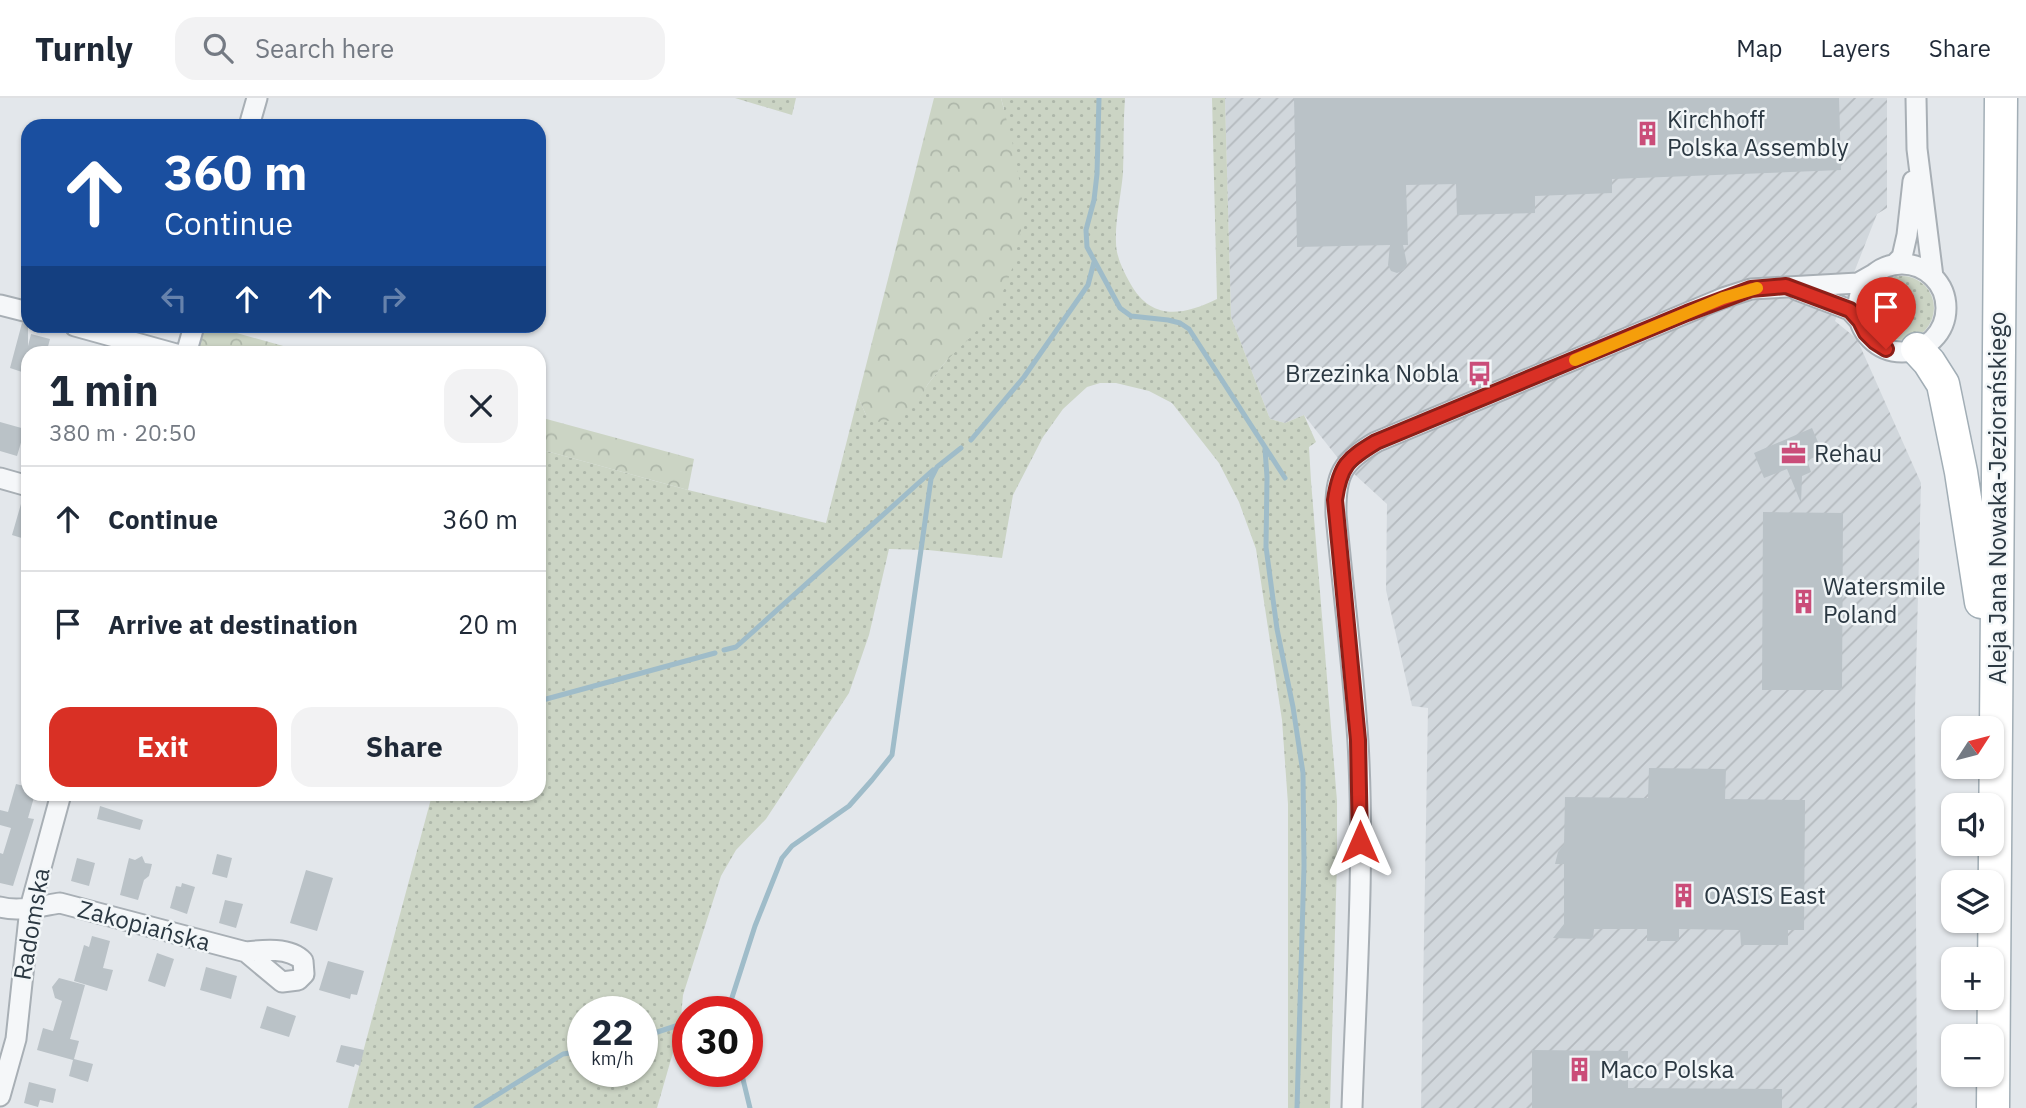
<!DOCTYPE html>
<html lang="en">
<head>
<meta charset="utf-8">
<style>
	:root { --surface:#fff; --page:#f2f2f3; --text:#1f2937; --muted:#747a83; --line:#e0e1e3; --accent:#d93025 }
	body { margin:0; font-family:"IBM Plex Sans",sans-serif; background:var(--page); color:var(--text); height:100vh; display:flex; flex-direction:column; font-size:26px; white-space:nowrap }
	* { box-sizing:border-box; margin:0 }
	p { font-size:23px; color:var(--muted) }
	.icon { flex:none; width:38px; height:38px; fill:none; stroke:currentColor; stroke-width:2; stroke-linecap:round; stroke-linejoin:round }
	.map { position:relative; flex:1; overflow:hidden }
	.details { position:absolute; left:21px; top:248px; width:525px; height:455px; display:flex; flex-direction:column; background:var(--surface); border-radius:21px; box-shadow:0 2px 5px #0004 }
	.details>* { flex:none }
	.guide { position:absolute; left:21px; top:21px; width:525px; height:214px; border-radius:21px; box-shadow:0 2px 5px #0004; background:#1a4fa0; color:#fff; overflow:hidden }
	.needle { width:46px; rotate:54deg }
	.controls { position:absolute; left:1941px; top:618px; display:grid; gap:14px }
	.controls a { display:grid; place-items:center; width:63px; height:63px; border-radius:14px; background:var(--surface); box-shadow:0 2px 5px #0004; font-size:35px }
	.speed { position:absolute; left:567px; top:898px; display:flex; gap:14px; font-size:35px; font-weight:700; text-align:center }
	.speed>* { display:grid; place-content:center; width:91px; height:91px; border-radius:50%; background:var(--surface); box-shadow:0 2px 5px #0004; line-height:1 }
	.speed small { font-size:18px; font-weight:400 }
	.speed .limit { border:10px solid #d22; background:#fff; color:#111 }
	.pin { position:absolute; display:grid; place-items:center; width:60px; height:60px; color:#fff; margin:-72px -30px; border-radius:50% 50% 50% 0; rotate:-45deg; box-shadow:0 0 7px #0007 }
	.pin .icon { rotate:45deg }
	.me { position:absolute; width:77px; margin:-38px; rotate:0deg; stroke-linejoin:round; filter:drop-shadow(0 0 5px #0008) }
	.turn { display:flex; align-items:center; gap:24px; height:147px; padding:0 28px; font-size:32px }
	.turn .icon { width:91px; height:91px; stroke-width:2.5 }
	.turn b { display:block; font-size:49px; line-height:60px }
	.lanes { display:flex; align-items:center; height:66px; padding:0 28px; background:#0003; justify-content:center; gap:35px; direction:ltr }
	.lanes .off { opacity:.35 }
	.round { display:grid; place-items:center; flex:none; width:74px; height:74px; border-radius:21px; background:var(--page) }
	.head { display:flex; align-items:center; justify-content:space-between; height:119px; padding:0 28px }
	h1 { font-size:42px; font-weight:700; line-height:52px }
	.action { display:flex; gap:14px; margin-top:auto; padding:14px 28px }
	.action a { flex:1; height:80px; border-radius:21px; background:var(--accent); color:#fff; font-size:28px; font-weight:700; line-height:80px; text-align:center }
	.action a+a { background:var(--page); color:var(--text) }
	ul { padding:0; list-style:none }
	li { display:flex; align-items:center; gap:21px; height:105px; padding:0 28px; border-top:2px solid var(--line) }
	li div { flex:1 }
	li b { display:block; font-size:26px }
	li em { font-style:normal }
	header { display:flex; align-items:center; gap:42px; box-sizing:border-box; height:98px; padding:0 35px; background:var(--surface); border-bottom:2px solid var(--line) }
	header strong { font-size:33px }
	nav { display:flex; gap:38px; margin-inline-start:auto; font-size:24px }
	.search { width:490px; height:63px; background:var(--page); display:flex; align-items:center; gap:18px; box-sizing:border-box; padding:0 24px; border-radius:21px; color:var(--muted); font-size:26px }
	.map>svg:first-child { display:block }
</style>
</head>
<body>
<header>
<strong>Turnly</strong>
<div class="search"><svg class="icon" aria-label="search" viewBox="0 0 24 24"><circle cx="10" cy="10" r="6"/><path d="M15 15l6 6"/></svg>Search here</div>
<nav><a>Map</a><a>Layers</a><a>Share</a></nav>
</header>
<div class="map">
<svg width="2026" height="1010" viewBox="0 0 2026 1010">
	<defs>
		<pattern id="industrial-furrows" width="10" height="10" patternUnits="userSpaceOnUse" patternTransform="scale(1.75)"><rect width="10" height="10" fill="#d1d7dc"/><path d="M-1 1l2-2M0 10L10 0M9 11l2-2" fill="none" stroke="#b4b9be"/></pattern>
		<pattern id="green-dots" width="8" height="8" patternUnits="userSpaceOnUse" patternTransform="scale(1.75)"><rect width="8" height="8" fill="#cbd4c4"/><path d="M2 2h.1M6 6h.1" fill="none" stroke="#aeb7aa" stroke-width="1.8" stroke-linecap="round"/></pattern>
		<pattern id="forest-crowns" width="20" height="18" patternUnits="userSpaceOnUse" patternTransform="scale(1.75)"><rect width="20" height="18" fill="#cbd4c4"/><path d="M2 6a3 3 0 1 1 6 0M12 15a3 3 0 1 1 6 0" fill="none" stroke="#aeb7aa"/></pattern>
	</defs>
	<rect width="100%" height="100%" fill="#e3e7eb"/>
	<path fill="url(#industrial-furrows)" d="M 1225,0 L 1887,0 L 1887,110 L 1877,116 L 1835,223 L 1857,241 L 1921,385 L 1915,611 L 1917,1010 L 1421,1010 L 1428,610 L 1412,608 L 1386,492 L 1387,406 L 1341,364 L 1304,317 L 1285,325 L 1270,321 L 1231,219 Z"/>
	<path fill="url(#green-dots)" fill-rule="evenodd" d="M 735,0 L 796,0 L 792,17 Z
		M 1001,0 L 1125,0 C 1123,25 1124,50 1123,75 C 1121,98 1115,122 1116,144 C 1116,159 1123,172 1130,185 C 1151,223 1182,218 1217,201 L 1212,0 L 1225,0 L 1231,219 L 1270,321 L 1285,325 L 1304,317 L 1316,344 L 1309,349 L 1311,383 L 1337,703 L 1337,764 L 1330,1010 L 1288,1010 L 1288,706 L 1282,622 L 1256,451 L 1239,404 L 1219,365 L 1172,305 L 1149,293 L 1116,285 L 1100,285 L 1087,289 L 1063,311 L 1043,339 L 1013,397 L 1002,460 L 928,452 L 889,451 L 869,537 L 849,595 L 766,721 L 736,752 L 721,778 L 683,897 L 680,930 L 657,1010 L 348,1010 L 432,697 L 539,696 L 539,351 L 688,392 L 826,425 L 858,299 L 866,317 L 914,308 L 928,286 L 947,262 L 1004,11 ZM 583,914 L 642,914 L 642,973 L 583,973 Z
		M1870 210a32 32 0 1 1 64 0a32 32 0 1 1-64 0Z"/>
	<path fill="url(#forest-crowns)" d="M 934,0 L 1001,0 L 1016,59 L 1022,102 L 1021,133 L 1012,171 L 1000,201 L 974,236 L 947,262 L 928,286 L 915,308 L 895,322 L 877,324 L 866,317 L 858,299 Z
		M 194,228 L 212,228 L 308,255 L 186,256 Z
		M 539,319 L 694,361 L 688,392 L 539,351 Z"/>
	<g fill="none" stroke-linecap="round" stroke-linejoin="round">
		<path stroke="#9fbcc9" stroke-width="5" d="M 1099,0 L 1097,76 L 1094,102 L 1086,132 L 1087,149 L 1120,210 L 1131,218 L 1168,222 L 1180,225 L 1189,231 L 1285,380
			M 971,342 L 1024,279 L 1088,187 L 1094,164
			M 1265,351 L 1267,379 L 1266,449 L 1277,531 L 1293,609 L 1303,675 L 1304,768 L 1297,1010
			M 724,552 L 736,549 L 933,372
			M 539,603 L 715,555
			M 722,914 L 728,912 L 755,828 L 782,760 L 792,748 L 849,708 L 872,682 L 892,657 L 931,381 L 937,369 L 961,350
			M 642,939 L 688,924
			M 741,973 L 750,1010
			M 476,1010 L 563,956 L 583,953"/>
	</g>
	<path fill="#bac2c7" d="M 1294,0 L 1839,0 L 1841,72 L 1612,81 L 1612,95 L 1535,98 L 1535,115 L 1457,117 L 1456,86 L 1406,87 L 1408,147 L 1403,147 L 1407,166 L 1404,172 L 1397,175 L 1391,173 L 1388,167 L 1390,147 L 1297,149 Z
		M 22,225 L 28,226 L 28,248 L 31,236 L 50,241 L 46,256 L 28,256 L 28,276 L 10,270 Z
		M 0,324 L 25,331 L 17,358 L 0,353 Z
		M 1812,330 L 1823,356 L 1807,362 L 1811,374 L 1802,378 L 1801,405 L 1787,371 L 1764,380 L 1754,355 Z
		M 23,399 L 28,400 L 28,442 L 12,437 Z
		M 1763,414 L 1843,415 L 1842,592 L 1762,592 Z
		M 1649,670 L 1726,671 L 1725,701 L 1805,702 L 1804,832 L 1788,832 L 1788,847 L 1741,847 L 1740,832 L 1679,831 L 1679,843 L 1647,843 L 1647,831 L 1594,831 L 1593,841 L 1553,840 L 1564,826 L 1564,766 L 1555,766 L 1558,754 L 1564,746 L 1565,699 L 1648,700 Z
		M 16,686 L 28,689 L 28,696 L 35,696 L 28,720 L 34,721 L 13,788 L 0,785 L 0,755 L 3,756 L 11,730 L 0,727 L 0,712 L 8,714 Z
		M 100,708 L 143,722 L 140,732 L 97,721 Z
		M 217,756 L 232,760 L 227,780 L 212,776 Z
		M 142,758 L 145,765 L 152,766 L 149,778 L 144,782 L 138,802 L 120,797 L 129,760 L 135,762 Z
		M 77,760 L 95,765 L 89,788 L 71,783 Z
		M 306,772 L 333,780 L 317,833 L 290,825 Z
		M 182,785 L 195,789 L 187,816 L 170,810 L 176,788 L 181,789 Z
		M 225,802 L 243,806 L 236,830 L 219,825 Z
		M 92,838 L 110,843 L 103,870 L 113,872 L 107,893 L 74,883 L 84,847 L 89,849 Z
		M 157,855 L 174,861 L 165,889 L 148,883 Z
		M 328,863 L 364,873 L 357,897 L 351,896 L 350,901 L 319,892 Z
		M 206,869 L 237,878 L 231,901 L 200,892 Z
		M 59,880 L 85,887 L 70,941 L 79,943 L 74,961 L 93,966 L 88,984 L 69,978 L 73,962 L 37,952 L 43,930 L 53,933 L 62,903 L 55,900 L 52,889 Z
		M 267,908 L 296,918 L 289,939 L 260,930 Z
		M 341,947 L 364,952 L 360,968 L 355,966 L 354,969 L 336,964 Z
		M 1532,952 L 1628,953 L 1628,990 L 1782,991 L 1782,1010 L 1532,1010 Z
		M 29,984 L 56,991 L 53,1005 L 40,1002 L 38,1009 L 24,1005 Z"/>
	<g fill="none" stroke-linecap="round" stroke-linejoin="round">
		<defs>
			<path id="minor" d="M 1916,0 L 1917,51 L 1933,179
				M 249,28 L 257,0
				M1858 210a44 44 0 1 1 88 0a44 44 0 1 1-88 0Z
				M 1894,167 L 1902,159 L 1907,137 L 1913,83
				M 1797,192 L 1850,212 L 1860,223
				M 0,207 L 28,214
				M 75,228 L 176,256
				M 186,256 L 194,228
				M 0,380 L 28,388
				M 0,809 C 19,814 41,808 60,805 L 246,854 C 263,852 290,849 303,863 L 304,876 L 298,882 L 282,884 L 246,854
				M 0,998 L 16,941 L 30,810 L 61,696
				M 1352,1010 C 1356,888 1365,766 1358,644 C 1353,568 1343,492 1336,417 C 1335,376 1342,364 1376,344 L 1723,200 L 1751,191 L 1858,185 L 1874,176"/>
			<path id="primary" d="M 1917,251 L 1929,264 L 1943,286 L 1961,374 L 1981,504
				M 1993,1010 L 2001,0"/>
		</defs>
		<use href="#minor" stroke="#a8afb5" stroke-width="23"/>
		<use href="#primary" stroke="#a2aeb6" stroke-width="35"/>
		<use href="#minor" stroke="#f5f7f9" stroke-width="19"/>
		<use href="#primary" stroke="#fff" stroke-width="32"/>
	</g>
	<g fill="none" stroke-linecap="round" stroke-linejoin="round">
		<defs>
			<path id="route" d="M 1360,744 L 1358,642 L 1335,402 C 1340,367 1348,361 1376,344 L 1687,215 L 1751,191 L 1786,188 L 1850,212 L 1860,223 L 1866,235 L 1875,244 L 1886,251"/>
		</defs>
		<use href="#route" stroke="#8d1f18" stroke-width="18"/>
		<use href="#route" stroke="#d93025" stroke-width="12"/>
		<path stroke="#f59e0b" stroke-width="12" d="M 1575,262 L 1723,200 L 1757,190"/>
	</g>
	<defs>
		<symbol id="building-bare" viewBox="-9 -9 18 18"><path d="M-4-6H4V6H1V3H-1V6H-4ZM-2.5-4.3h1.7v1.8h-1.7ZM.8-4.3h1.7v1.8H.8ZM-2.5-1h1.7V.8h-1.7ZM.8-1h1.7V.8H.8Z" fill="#ca4d79" stroke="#f2f6f8" stroke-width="2.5" paint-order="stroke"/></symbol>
		<symbol id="bus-bare" viewBox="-9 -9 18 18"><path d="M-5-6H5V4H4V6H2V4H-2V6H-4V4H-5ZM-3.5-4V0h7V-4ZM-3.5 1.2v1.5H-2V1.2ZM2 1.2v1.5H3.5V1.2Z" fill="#ca4d79" stroke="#f2f6f8" stroke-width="2.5" paint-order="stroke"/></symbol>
		<symbol id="office-bare" viewBox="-9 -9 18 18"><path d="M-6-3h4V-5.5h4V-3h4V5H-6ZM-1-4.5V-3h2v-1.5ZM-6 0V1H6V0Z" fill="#ca4d79" stroke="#f2f6f8" stroke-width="2.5" paint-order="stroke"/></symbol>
	</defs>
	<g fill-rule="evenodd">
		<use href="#building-bare" x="1630" y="18" width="35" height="35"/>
		<use href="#bus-bare" x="1462" y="258" width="35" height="35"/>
		<use href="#office-bare" x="1776" y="338" width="35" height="35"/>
		<use href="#building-bare" x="1786" y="486" width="35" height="35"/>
		<use href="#building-bare" x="1666" y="780" width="35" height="35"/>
		<use href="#building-bare" x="1562" y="954" width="35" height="35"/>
	</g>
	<g text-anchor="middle" stroke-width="5" stroke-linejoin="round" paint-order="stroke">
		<g font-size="24" fill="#2b3842" stroke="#f2f6f8" text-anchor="start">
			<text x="1667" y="30">Kirchhoff<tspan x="1667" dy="28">Polska Assembly</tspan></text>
			<text x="1459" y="284" text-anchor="end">Brzezinka Nobla</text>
			<text x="1814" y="364">Rehau</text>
			<text x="1823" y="497">Watersmile<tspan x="1823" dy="28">Poland</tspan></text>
			<text x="1704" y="806">OASIS East</text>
			<text x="1600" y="980">Maco Polska</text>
		</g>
		<g font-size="24" fill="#2b3842" stroke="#f2f6f8">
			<text transform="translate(1998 400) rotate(-90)" y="8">Aleja Jana Nowaka-Jeziorańskiego</text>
			<text transform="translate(32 826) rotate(-80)" y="8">Radomska</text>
			<text transform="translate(144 828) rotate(15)" y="8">Zakopiańska</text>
		</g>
	</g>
</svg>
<div class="controls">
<a><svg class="needle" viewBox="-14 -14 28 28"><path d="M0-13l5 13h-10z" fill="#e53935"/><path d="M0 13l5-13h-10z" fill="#747a83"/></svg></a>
<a><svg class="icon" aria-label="sound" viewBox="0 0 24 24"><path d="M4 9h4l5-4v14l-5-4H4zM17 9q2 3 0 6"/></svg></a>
<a><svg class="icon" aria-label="layers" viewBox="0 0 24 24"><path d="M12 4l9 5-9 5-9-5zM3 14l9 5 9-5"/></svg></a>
<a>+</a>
<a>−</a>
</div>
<div class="speed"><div>22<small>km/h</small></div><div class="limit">30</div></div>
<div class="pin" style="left:1886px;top:251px;background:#d93025"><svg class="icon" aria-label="arrive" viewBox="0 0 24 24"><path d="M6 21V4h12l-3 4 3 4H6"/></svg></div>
<svg class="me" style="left:1360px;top:744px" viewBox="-20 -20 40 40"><path d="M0-17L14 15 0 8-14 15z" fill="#d93025" stroke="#fff" stroke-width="4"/></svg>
<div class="guide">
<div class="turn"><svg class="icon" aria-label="ahead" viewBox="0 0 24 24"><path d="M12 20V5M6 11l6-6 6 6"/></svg><div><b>360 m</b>Continue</div></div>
<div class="lanes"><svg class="icon off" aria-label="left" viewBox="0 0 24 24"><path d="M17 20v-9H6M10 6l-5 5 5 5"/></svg><svg class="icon" aria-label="ahead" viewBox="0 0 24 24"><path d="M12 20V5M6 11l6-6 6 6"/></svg><svg class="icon" aria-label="ahead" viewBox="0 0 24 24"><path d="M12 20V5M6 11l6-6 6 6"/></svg><svg class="icon off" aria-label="right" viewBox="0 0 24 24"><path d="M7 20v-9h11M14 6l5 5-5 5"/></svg></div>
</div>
<section class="details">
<div class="head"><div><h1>1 min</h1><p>380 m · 20:50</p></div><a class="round"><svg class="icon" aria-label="close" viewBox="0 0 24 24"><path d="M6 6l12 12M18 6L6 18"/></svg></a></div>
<ul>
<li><svg class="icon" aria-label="ahead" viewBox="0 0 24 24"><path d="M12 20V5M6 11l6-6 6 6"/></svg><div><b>Continue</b></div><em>360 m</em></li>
<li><svg class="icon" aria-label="arrive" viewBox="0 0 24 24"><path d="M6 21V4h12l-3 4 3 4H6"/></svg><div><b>Arrive at destination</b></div><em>20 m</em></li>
</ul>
<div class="action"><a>Exit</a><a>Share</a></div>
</section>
</div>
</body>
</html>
